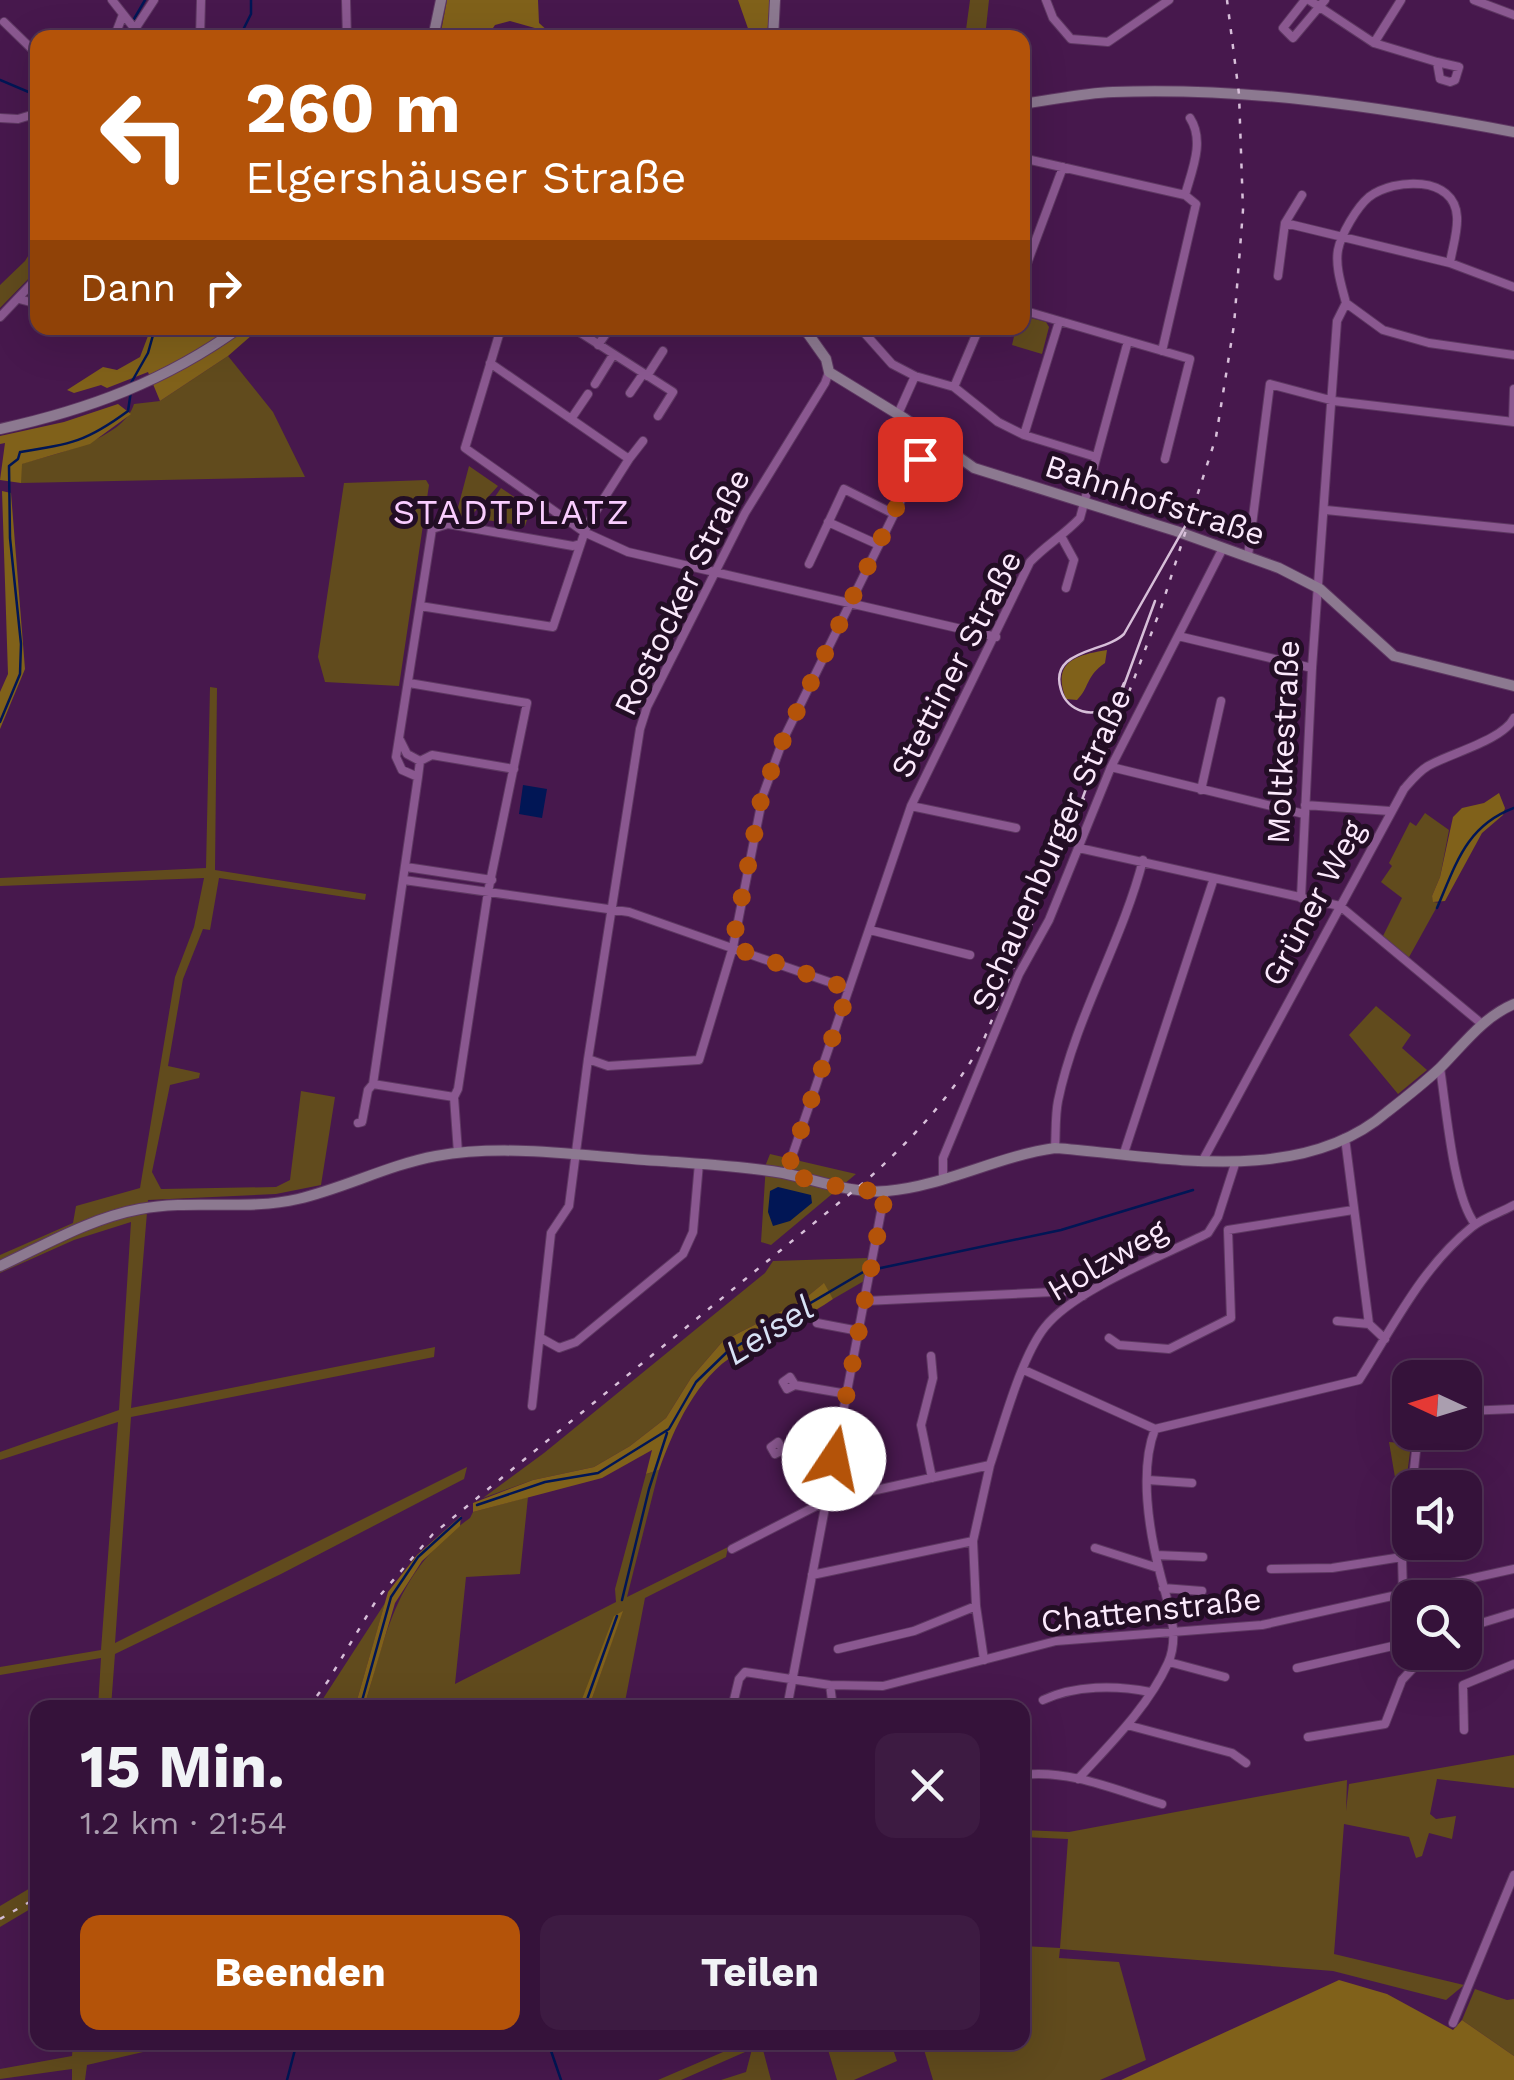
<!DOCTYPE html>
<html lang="de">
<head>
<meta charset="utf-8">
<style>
	:root { --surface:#35123a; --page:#3d1b42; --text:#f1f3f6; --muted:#aa9eaf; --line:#4f3254; --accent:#b45309 }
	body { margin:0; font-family:"Work Sans",sans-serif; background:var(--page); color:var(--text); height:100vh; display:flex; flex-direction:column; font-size:38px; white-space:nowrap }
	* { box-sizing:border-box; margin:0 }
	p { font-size:32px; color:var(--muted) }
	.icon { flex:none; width:55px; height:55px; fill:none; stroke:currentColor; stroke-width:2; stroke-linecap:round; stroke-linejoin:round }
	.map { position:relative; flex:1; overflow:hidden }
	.panel { position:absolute; left:30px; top:1700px; width:1000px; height:350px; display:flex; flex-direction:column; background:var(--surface); border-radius:20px; box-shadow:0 10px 40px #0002,0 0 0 2px var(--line) }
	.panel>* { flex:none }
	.top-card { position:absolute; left:30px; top:30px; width:1000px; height:305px; border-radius:20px; box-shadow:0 10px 40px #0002,0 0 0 2px var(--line); background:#b45309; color:#fff; overflow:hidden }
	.needle { width:65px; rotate:274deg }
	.buttons { position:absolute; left:1392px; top:1360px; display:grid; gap:20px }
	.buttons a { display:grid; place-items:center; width:90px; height:90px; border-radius:20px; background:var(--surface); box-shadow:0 10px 40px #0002,0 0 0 2px var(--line); font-size:50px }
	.pin { position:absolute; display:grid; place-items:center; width:85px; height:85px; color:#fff; margin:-42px; border-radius:20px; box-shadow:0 5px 15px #0006 }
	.me { position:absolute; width:110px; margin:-55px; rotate:11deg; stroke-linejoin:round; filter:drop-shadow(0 0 8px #0008) }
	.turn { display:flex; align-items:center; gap:35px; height:210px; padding:0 50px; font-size:45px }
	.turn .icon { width:130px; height:130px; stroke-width:2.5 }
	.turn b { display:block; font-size:70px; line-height:85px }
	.then { display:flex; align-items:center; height:95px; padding:0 50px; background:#0003; gap:20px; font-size:38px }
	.round { display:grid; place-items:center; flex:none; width:105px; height:105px; border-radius:20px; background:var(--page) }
	.headline { display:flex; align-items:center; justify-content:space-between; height:170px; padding:0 50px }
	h1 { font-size:60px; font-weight:700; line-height:75px }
	.primary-button { display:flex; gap:20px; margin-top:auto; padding:20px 50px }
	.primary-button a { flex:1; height:115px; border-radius:20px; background:var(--accent); color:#fff; font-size:40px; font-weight:700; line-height:115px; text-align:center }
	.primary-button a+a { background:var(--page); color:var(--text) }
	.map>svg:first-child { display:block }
</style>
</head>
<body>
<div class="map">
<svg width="1514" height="2080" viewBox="0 0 1514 2080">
	<rect width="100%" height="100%" fill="#47184d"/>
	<path fill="#614b1d" d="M 970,0 L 989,0 L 985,37 L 965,37 Z
		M 33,248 L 36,271 L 0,308 L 0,285 L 25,261 Z
		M 1023,316 L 1046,322 L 1049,327 L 1042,354 L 1012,345 L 1016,328 L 1022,328 Z
		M 228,356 L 273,412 L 305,477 L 21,483 L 21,464 C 54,454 123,440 134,404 L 160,401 Z
		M 469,466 L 498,486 L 470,517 L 456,515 Z
		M 426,480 L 429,485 L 399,686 L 325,682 L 318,657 L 344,483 Z
		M 501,488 L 531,508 L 525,526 L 480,519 Z
		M 210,687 L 217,688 L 215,870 L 366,894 L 365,900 L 219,878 L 210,930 L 203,929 L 183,979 L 168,1066 L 200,1073 L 199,1078 L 170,1085 L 152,1172 L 161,1189 L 276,1187 L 290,1180 L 301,1091 L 335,1097 L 321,1185 L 276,1194 L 148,1200 L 131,1408 L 435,1347 L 434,1357 L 131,1417 L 115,1643 L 467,1467 L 464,1479 L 281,1574 L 115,1654 L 111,1707 L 98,1707 L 101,1658 L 0,1675 L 0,1667 L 101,1650 L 118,1422 L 0,1460 L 0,1452 L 119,1410 L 131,1222 L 74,1240 L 0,1273 L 0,1255 L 73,1223 L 76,1206 L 140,1188 L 175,977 L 194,927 L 204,878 L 0,886 L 0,878 L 206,868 Z
		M 1425,813 L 1449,830 L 1440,877 L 1432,896 L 1434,902 L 1439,903 L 1408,959 L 1383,936 L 1402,898 L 1381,882 L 1392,866 L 1389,863 L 1410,822 L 1416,826 Z
		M 1376,1006 L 1411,1035 L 1402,1048 L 1427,1070 L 1398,1094 L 1349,1035 Z
		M 770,1154 L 856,1174 L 771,1245 L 761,1242 L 766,1164 Z
		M 868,1258 L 864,1281 L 833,1299 L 823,1284 L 803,1300 L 723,1341 L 691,1378 L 666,1418 L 630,1446 L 594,1467 L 533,1480 L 483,1498 L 544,1453 L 765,1273 L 773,1261 Z
		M 1389,1442 L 1411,1444 L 1403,1507 L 1400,1507 Z
		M 659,1470 L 627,1597 L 728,1547 L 726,1557 L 645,1598 L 624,1707 L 589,1707 L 622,1612 L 579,1707 L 364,1708 C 388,1627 397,1570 470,1518 L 473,1512 L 528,1497 L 520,1574 L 466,1577 L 455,1684 L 616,1602 L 615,1589 L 646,1474 Z
		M 385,1603 L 355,1707 L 317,1708 Z
		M 1514,1755 L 1514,1788 L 1437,1779 L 1430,1814 L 1436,1819 L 1456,1816 L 1452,1839 L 1429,1833 L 1422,1856 L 1416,1858 L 1409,1837 L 1344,1824 L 1334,1954 L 1464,1985 L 1446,2000 L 1333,1971 L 1060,1949 L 1059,1958 L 1119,1962 L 1146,2060 L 1100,2080 L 933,2080 L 922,2043 L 1022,2042 L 1023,1946 L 1060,1948 L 1068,1839 L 1023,1837 L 1023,1830 L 1069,1832 L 1347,1780 L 1346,1811 L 1349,1784 Z
		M 37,1884 L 37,1905 L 0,1927 L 0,1906 Z
		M 1475,1989 L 1507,2000 L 1514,1999 L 1514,2056 L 1462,2020 Z
		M 73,2043 L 73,2042 L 182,2043 L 87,2065 L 85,2080 L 72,2080 L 72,2069 L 0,2079 L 0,2069 L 72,2056 Z
		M 744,2043 L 770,2043 L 762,2046 L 771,2080 L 721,2080 L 746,2072 L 752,2049 L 681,2080 L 658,2080 Z
		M 826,2043 L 891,2043 L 897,2061 L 854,2080 L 837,2080 Z"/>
	<path fill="#80611a" d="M 447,0 L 538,0 L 539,23 L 549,32 L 510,21 L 495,25 L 487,37 L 440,37 Z
		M 738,0 L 770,0 L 767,37 L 751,37 Z
		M 151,328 L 260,328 L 228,356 L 160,401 L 148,372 L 107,388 L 101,385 L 74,393 L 67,390 L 103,367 L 117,370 L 140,357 Z
		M 118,404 L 131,414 L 90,444 L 22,464 L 21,483 L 0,480 L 5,443 L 0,444 L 0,436 L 64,422 Z
		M 2,491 L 11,493 L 25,669 L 0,729 L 0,692 L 8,674 Z
		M 1107,650 L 1105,663 C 1085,677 1090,687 1077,700 L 1066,699 C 1051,661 1077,655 1107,650 Z
		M 1499,793 L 1505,808 L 1503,815 L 1482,833 L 1445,901 L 1433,902 L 1432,896 L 1440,877 L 1453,817 L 1462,808 L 1484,803 Z
		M 824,1283 L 833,1299 C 802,1320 768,1335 736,1354 C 697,1377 674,1428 659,1470 L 646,1474 L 652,1450 L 602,1478 L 473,1512 L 473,1503 L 533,1480 L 594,1467 L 630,1446 L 666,1418 L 691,1378 L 723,1341 L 803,1300 Z
		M 461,1516 L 460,1526 L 422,1561 L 395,1603 L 364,1707 L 355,1707 L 388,1592 L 417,1555 Z
		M 623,1611 L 589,1707 L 579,1707 L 614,1616 Z
		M 1339,1980 L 1387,1994 L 1453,2030 L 1462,2020 L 1514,2056 L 1514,2080 L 1121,2080 Z"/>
	<path fill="#011655" d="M 523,785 L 547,789 L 542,818 L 519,814 Z
		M 778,1187 L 811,1195 L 812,1203 L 790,1221 L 773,1226 L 768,1212 L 770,1191 Z"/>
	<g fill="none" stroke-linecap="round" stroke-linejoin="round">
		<path stroke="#011655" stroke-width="2.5" d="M 123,38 L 145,0
			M 239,38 L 251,14 L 251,0
			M 0,80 L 38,96
			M 131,383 L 148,353 L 155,328
			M 0,722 L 20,674 L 21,644 L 10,538 L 9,466 L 18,459 L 20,452 C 71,444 86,442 128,411 L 131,391
			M 1437,908 C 1456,864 1466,826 1514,808
			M 876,1269 L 1061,1230 L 1193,1190
			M 477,1505 L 545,1482 L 598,1473 L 669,1429 L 696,1382 L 727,1352 L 865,1271
			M 622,1600 L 649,1489 L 667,1433
			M 360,1708 L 391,1597 L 418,1557 L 461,1518
			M 584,1708 L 617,1616
			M 548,2042 L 561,2080
			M 287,2080 L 297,2042"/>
		<defs>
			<path id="street" d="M 112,0 L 142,38
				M 346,0 L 347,38
				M 1046,0 L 1053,18 L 1071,39 L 1108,42 L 1169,0
				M 1305,0 L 1283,28 L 1293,38 L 1325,0
				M 1309,0 L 1374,43 L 1437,62 L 1440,79 L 1450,82 L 1455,80 L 1459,67 L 1437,62
				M 1474,0 L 1514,15
				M 4,22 L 38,55
				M 114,38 L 122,17
				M 135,38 L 135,29 L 154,0
				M 200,38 L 201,0
				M 1374,43 L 1401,0
				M 0,118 L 18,119 L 38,113
				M 1022,158 L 1185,195
				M 1285,223 L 1450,263 L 1514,287
				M 1450,263 C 1452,249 1458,232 1457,217 C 1455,175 1394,178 1369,197 C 1357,207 1341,234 1338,250 C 1335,267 1342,287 1346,303 L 1383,330 L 1429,343 L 1514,355
				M 1278,276 L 1285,223 L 1302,195
				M 1022,277 L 1063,167
				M 19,299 L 38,304
				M 1022,310 L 1190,359 L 1165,459
				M 0,317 L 38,277
				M 501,328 L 465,448 L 584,532 L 628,552 L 996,637
				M 573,328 L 673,392 L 658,416
				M 860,328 L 892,364 L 915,376 L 954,387 L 998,422 L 1024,435 L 1096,457
				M 598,345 L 610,328
				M 1162,351 L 1196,204 L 1185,195 C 1192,170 1205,141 1190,118
				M 647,376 L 663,351
				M 595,384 L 613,355
				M 954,387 L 979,328
				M 630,393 L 643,374
				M 898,414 L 915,376
				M 571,419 L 588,394
				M 1513,422 L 1514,389
				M 1024,435 L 1059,322
				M 629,459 L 643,441
				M 1326,510 L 1514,529
				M 828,522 L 879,545
				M 1062,538 L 1074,560 L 1066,588
				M 1248,556 L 1270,384 L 1334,401 L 1514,422
				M 809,564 L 844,489 L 894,514
				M 420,606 L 553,627 L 587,525 L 629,459 L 490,363
				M 1178,636 L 1312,668
				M 409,683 L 527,703 L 488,892 L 458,1089 L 454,1097 L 458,1153
				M 400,740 L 407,754 L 420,761 L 418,777 L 402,770 L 396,757 L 432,529 L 448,524 L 573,546 L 580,544
				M 420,761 L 432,755 L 514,769
				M 1111,767 L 1304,814
				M 1201,790 L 1221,701
				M 1305,805 L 1390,811
				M 911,806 L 1016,828
				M 1079,848 L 1340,906 L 1482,1024
				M 406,867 L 492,880
				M 404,880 L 629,912 L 849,989
				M 1301,898 L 1312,668 L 1337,321 L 1346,303
				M 870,930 L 970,955
				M 588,1059 L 608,1066 L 699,1060 L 733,947 L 763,795 L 783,740 L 932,437
				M 1440,1068 C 1446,1106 1453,1196 1475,1224
				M 373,1084 L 454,1097
				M 358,1123 L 362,1122 L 368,1090 L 373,1084 L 418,777
				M 1345,1138 L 1369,1324 L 1385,1339
				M 1055,1148 C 1056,1133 1055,1116 1058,1101 C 1075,1018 1122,942 1143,860
				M 1124,1153 L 1214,878
				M 1203,1160 L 1404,789 C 1411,781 1418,772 1428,766 C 1451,753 1503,740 1514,718
				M 786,1174 L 911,806 L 1030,562 C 1046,545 1064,535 1080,518 L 1128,341
				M 943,1177 L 943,1158 L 1019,974 L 1049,920 L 1111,767 L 1223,548
				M 865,1301 L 1075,1291 L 1083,1296
				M 1337,1321 L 1369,1324
				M 817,1323 L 859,1331
				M 541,1338 L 559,1348 L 576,1342 L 683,1254 L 693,1232 L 699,1163
				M 1109,1338 L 1119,1345 L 1169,1349 L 1231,1318 L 1228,1230 L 1353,1210
				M 931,1356 L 933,1378 L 921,1425 L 932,1478
				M 1024,1370 L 1155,1429 L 1359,1380 C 1393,1327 1422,1267 1472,1227 C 1484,1217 1500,1213 1514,1205
				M 795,1385 L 790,1377 L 783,1382 L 787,1389 L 795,1385 L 847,1394
				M 532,1406 L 551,1233 L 569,1206 L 588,1059 L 640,729 L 647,707 L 745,513 L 825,383 L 829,372
				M 1465,1411 L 1514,1409
				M 783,1450 L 778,1442 L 771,1447 L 775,1454 L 783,1450 L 834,1459
				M 1148,1480 L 1192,1483
				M 1412,1488 L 1418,1432
				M 1095,1548 L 1158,1568
				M 732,1549 L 826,1501 L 990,1465 C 1003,1426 1021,1357 1045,1327 C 1075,1289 1163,1256 1208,1233 L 1218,1217 L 1235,1164
				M 1156,1555 L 1203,1557
				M 1271,1569 L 1332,1568 L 1402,1557
				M 812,1575 L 973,1541
				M 1163,1588 L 1202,1591
				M 1403,1594 L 1402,1557 L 1410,1501
				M 1465,1628 L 1514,1613
				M 838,1649 L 914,1631 L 976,1606
				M 984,1660 L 976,1606 L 973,1541 L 990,1465
				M 1169,1662 L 1225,1677
				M 1297,1668 L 1410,1642
				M 830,1685 L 833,1708
				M 1043,1700 C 1075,1685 1116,1685 1150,1692
				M 732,1708 L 739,1679 L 745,1672 L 830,1685 L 883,1686 L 1056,1641 L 1262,1625 L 1514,1569
				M 787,1708 L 885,1191
				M 980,1708 L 995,1704
				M 1127,1725 L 1232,1753 L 1246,1763
				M 1464,1730 L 1463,1685 L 1514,1664
				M 1308,1737 L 1385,1724 L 1402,1680 L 1428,1652
				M 1022,1775 C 1070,1769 1118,1791 1162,1804
				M 1078,1779 C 1110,1744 1148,1707 1168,1663 C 1181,1634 1167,1602 1160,1573 C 1149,1531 1139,1470 1155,1429
				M 1453,2023 L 1514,1875"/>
			<path id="secondary" d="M 433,38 L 441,0
				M 773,38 L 775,0
				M 1022,104 C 1052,100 1083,93 1113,92 C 1249,87 1381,107 1514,132
				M 804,328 L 826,359 L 829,372 L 904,418 L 974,468 L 1176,531 L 1279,568 L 1320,589 L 1394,656 L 1514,686
				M 0,429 C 87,410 166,381 239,328
				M 0,1266 C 45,1245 91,1218 140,1209 C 192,1199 247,1211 298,1199 C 345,1188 388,1165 436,1156 C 509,1143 588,1157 662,1161 C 702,1164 743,1166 783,1173 C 817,1180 851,1194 887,1191 C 944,1186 998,1156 1055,1148 C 1160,1156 1299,1188 1387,1112 C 1405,1098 1423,1084 1440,1068 C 1463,1045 1483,1017 1514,1004"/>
		</defs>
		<use href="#street" stroke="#5e3862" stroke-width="10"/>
		<use href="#secondary" stroke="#5e3862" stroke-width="12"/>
		<use href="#street" stroke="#8a5890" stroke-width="8"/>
		<use href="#secondary" stroke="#8c7990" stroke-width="10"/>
		<path stroke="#d7bfd9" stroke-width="2.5" d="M 1124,683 C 1121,690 1118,698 1112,704 C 1095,720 1067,712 1061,690 C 1048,649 1105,653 1124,634 L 1196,507
			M 1076,816 L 1155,601"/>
		<path stroke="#d7bfd9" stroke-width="2.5" stroke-dasharray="5 10" stroke-linecap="butt" d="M 308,1708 L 328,1681 L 377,1599 L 433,1534 L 868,1179 C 915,1136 954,1094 984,1039 L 1076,816 L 1110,742 L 1161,608 L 1216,437 L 1234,325 L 1243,210 L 1239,94 L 1227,0
			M 0,1919 L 38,1897"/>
	</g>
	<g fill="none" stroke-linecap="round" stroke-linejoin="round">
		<path stroke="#b45309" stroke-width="18" stroke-dasharray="0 32.4" d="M 834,1459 L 886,1191 L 853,1190 L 786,1174 L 849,989 L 732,947 L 762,795 L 783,740 L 920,459"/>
	</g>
	<g text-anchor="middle" stroke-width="10" stroke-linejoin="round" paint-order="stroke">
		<g font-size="32" fill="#fbe9fc" stroke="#230e25">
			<text transform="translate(1155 500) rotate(18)" y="11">Bahnhofstraße</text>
			<text transform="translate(682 592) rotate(-64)" y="11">Rostocker Straße</text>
			<text transform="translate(956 664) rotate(-63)" y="11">Stettiner Straße</text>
			<text transform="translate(1283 742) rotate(-87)" y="11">Moltkestraße</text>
			<text transform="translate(1051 849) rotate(-66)" y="11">Schauenburger Straße</text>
			<text transform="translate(1313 903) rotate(-62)" y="11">Grüner Weg</text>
			<text transform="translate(1107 1260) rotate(-30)" y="11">Holzweg</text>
			<text transform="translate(1151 1610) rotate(-6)" y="11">Chattenstraße</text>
		</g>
		<g font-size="35" letter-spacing="2.5" fill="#facdff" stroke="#230e25">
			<text x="512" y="524">STADTPLATZ</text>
		</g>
		<g font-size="35" font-style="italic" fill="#d7e1f5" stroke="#230e25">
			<text transform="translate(769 1330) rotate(-32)" y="12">Leisel</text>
		</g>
	</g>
</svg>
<div class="buttons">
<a><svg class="needle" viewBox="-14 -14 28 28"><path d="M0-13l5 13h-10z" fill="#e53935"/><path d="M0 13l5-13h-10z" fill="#aa9eaf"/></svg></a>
<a><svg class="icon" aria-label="sound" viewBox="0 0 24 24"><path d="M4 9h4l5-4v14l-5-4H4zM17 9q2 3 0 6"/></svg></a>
<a><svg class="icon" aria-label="search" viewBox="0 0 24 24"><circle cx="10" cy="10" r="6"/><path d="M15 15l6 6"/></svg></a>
</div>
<div class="pin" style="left:920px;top:459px;background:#d93025"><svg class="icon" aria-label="arrive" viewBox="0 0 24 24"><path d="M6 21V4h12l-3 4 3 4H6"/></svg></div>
<svg class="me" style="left:834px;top:1459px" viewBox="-20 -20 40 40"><circle r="19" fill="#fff"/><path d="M0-13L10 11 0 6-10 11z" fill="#b45309"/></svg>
<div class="top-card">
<div class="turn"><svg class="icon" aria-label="left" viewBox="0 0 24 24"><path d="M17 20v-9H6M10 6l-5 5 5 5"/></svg><div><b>260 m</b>Elgershäuser Straße</div></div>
<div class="then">Dann<svg class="icon" aria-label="right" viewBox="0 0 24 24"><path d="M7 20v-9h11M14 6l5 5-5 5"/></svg></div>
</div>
<section class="panel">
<div class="headline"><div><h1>15 Min.</h1><p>1.2 km · 21:54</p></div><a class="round"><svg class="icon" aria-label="close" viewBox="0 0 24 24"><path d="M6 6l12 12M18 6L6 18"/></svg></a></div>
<div class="primary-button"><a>Beenden</a><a>Teilen</a></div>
</section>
</div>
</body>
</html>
